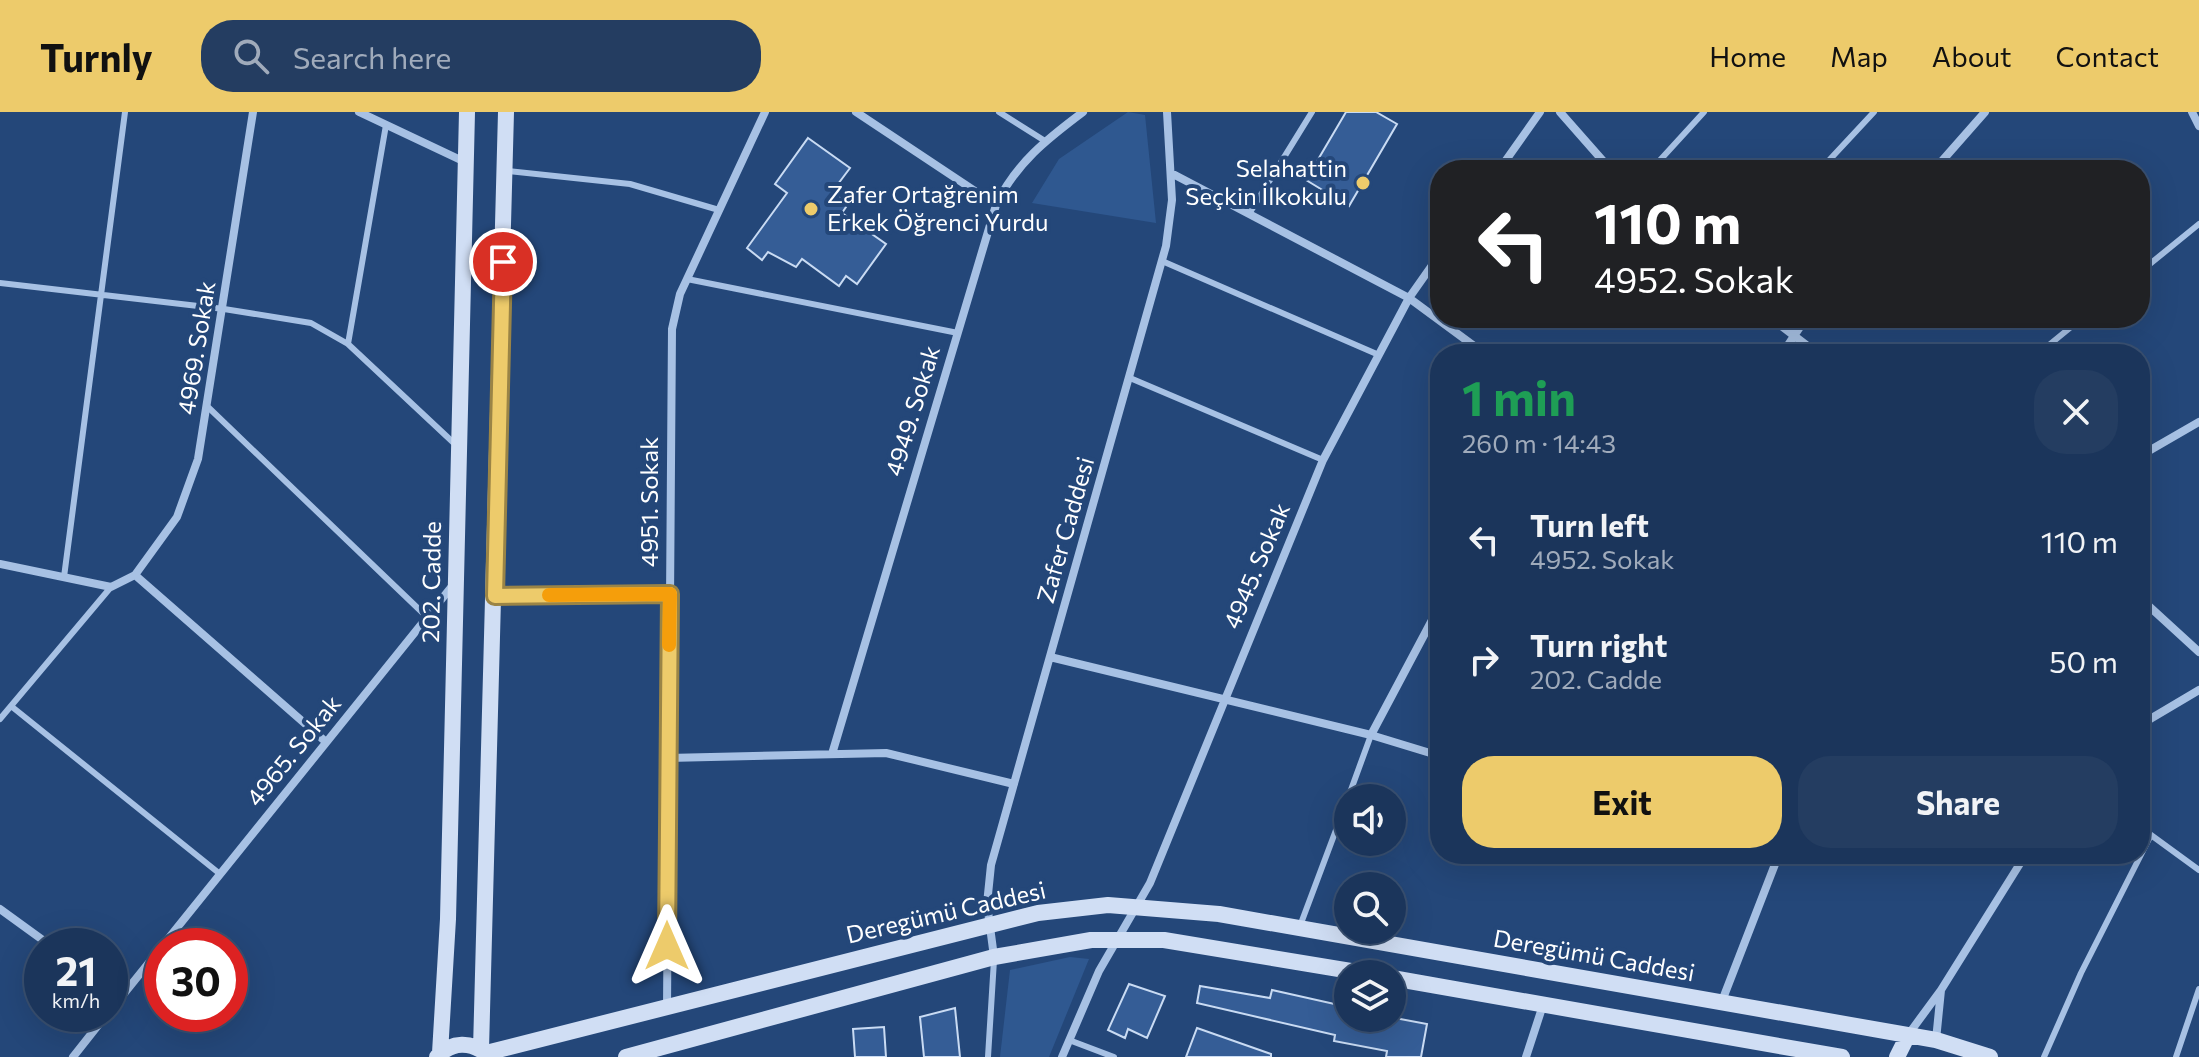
<!DOCTYPE html>
<html lang="en">
<head>
<meta charset="utf-8">
<style>
	:root { --surface:#1b355b; --page:#243d61; --text:#f1f3f6; --muted:#a0abbb; --line:#395071; --accent:#edcb6b }
	body { margin:0; font-family:Commissioner,sans-serif; background:var(--page); color:var(--text); height:100vh; display:flex; flex-direction:column; font-size:30px; white-space:nowrap }
	* { box-sizing:border-box; margin:0 }
	p { font-size:26px; color:var(--muted) }
	.icon { flex:none; width:44px; height:44px; fill:none; stroke:currentColor; stroke-width:2; stroke-linecap:round; stroke-linejoin:round }
	.map { position:relative; flex:1; overflow:hidden }
	.sheet { position:absolute; left:1430px; top:232px; width:720px; height:520px; display:flex; flex-direction:column; background:var(--surface); border-radius:32px; box-shadow:0 8px 32px #0002,0 0 0 2px var(--line) }
	.sheet>* { flex:none }
	.banner { position:absolute; left:1430px; top:48px; width:720px; height:168px; border-radius:32px; box-shadow:0 8px 32px #0002,0 0 0 2px var(--line); background:#202124; color:#fff; overflow:hidden }
	.controls { position:absolute; left:1334px; top:672px; display:grid; gap:16px }
	.controls a { display:grid; place-items:center; width:72px; height:72px; border-radius:50%; background:var(--surface); box-shadow:0 8px 32px #0002,0 0 0 2px var(--line); font-size:40px }
	.speed { position:absolute; left:24px; top:816px; display:flex; gap:16px; font-size:40px; font-weight:700; text-align:center }
	.speed>* { display:grid; place-content:center; width:104px; height:104px; border-radius:50%; background:var(--surface); box-shadow:0 8px 32px #0002,0 0 0 2px var(--line); line-height:1 }
	.speed small { font-size:20px; font-weight:400 }
	.speed .limit { border:12px solid #d22; background:#fff; color:#111 }
	.pin { position:absolute; display:grid; place-items:center; width:68px; height:68px; color:#fff; margin:-34px; border:4px solid #fff; border-radius:50%; box-shadow:0 2px 8px #0007 }
	.me { position:absolute; width:88px; margin:-44px; rotate:0deg; stroke-linejoin:round; filter:drop-shadow(0 0 6px #0008) }
	.turn { display:flex; align-items:center; gap:28px; height:168px; padding:0 32px; font-size:36px }
	.turn .icon { width:104px; height:104px; stroke-width:2.5 }
	.turn b { display:block; font-size:56px; line-height:68px }
	.round { display:grid; place-items:center; flex:none; width:84px; height:84px; border-radius:32px; background:var(--page) }
	.summary { display:flex; align-items:center; justify-content:space-between; height:136px; padding:0 32px }
	h1 { font-size:48px; font-weight:700; line-height:60px; color:#1e9e55 }
	.button { display:flex; gap:16px; margin-top:auto; padding:16px 32px }
	.button a { flex:1; height:92px; border-radius:32px; background:var(--accent); color:#111; font-size:32px; font-weight:700; line-height:92px; text-align:center }
	.button a+a { background:var(--page); color:var(--text) }
	ul { padding:0; list-style:none }
	li { display:flex; align-items:center; gap:24px; height:120px; padding:0 32px }
	li div { flex:1 }
	li b { display:block; font-size:30px }
	li em { font-style:normal }
	header { display:flex; align-items:center; gap:48px; box-sizing:border-box; height:112px; padding:0 40px; background:var(--accent); color:#111 }
	header strong { font-size:38px }
	nav { display:flex; gap:44px; margin-inline-start:auto; font-size:28px }
	.search { width:560px; height:72px; background:var(--page); display:flex; align-items:center; gap:20px; box-sizing:border-box; padding:0 28px; border-radius:32px; color:var(--muted); font-size:30px }
	.map>svg:first-child { display:block }
</style>
</head>
<body>
<header>
<strong>Turnly</strong>
<div class="search"><svg class="icon" aria-label="search" viewBox="0 0 24 24"><circle cx="10" cy="10" r="6"/><path d="M15 15l6 6"/></svg>Search here</div>
<nav><a>Home</a><a>Map</a><a>About</a><a>Contact</a></nav>
</header>
<div class="map">
<svg width="2199" height="945" viewBox="0 0 2199 945">
	<rect width="100%" height="100%" fill="#244779"/>
	<path fill="#2f5890" d="M 1128,0 L 1145,3 L 1156,111 L 1032,91 L 1059,47 Z
		M 1070,845 L 1089,847 L 1049,945 L 1000,945 L 1010,858 Z"/>
	<path fill="#355d96" stroke="#c9dbf3" stroke-width="2" d="M 1346,0 L 1376,0 L 1397,12 L 1349,94 L 1306,68 Z
		M 808,26 L 850,56 L 832,80 L 848,92 L 842,101 L 886,132 L 857,172 L 846,164 L 839,174 L 802,147 L 796,155 L 768,140 L 762,148 L 747,136 L 787,81 L 775,72 Z
		M 1129,872 L 1165,884 L 1147,926 L 1128,917 L 1125,926 L 1108,918 Z
		M 1200,874 L 1270,886 L 1272,878 L 1348,895 L 1348,906 L 1395,906 L 1427,912 L 1421,945 L 1386,945 L 1387,939 L 1334,929 L 1335,923 L 1197,891 Z
		M 955,896 L 960,945 L 924,945 L 920,905 Z
		M 884,915 L 886,945 L 855,945 L 853,917 Z
		M 1197,916 L 1271,942 L 1271,945 L 1186,945 Z"/>
	<g fill="none" stroke-linecap="round" stroke-linejoin="round">
		<path stroke="#a7c1e4" stroke-width="6" d="M 999,0 L 1045,29
			M 1651,58 L 1704,0
			M 1820,58 L 1874,0
			M 507,59 L 630,72 L 719,98
			M 1249,102 L 1312,0
			M 1162,149 L 1379,243
			M 2140,160 L 2199,112
			M 687,167 L 958,221
			M 0,171 L 224,197 L 311,211 L 348,232 L 457,334
			M 348,232 L 386,13
			M 2038,242 L 2082,206
			M 1130,266 L 1323,348
			M 209,296 L 427,505
			M 64,465 L 125,0
			M 495,484 L 670,482
			M 11,594 L 220,762
			M 0,607 L 111,475
			M 1348,686 L 1371,623
			M 2140,715 L 2199,758
			M 1300,814 L 1348,686
			M 1069,928 L 1114,945
			M 988,945 L 994,848
			M 2044,945 L 2081,861 L 2151,723
			M 2176,945 L 2199,877"/>
		<path stroke="#a7c1e4" stroke-width="8" d="M 359,0 L 465,50
			M 856,0 L 996,93
			M 1560,0 L 1611,58
			M 2192,0 L 2199,14
			M 1499,58 L 1540,0
			M 1934,58 L 1985,0
			M 1171,61 L 1409,186 L 1485,242
			M 1771,206 L 1818,242
			M 1782,242 L 1806,206
			M 2140,344 L 2199,310
			M 0,452 L 111,475 L 135,463 L 326,630
			M 135,463 L 177,405 L 198,347 L 253,0
			M 2140,486 L 2199,540
			M 1050,545 L 1371,623 L 1440,644
			M 2140,613 L 2199,578
			M 1371,623 L 1440,493
			M 832,642 L 996,93 C 1016,51 1047,27 1083,0
			M 668,646 L 886,641 L 1014,672
			M 1756,742 L 1775,748
			M 0,797 L 51,834
			M 994,845 L 987,792 L 991,753 L 1166,134 L 1172,88 L 1167,0
			M 110,876 L 121,885
			M 1941,878 L 2026,742
			M 1722,889 L 1779,742
			M 667,896 L 672,217 L 680,182 L 765,0
			M 110,899 L 453,473
			M 1908,923 L 1941,878 L 1936,928
			M 73,945 L 107,902
			M 1062,945 L 1099,859 L 1150,771 L 1323,348 L 1409,186 L 1440,142
			M 1526,945 L 1543,893"/>
		<path stroke="#d0def4" stroke-width="16" d="M 1392,866 L 1842,945
			M 481,937 L 506,0
			M 440,941 L 448,807 L 467,0
			M 486,941 L 1038,801 L 1108,793 L 1219,802 L 1936,928 L 1990,945
			M 437,945 C 452,929 471,929 488,943
			M 626,945 L 994,845 L 1091,828 L 1164,828 L 1369,862
			M 1897,945 L 1908,923"/>
	</g>
	<g fill="none" stroke-linecap="round" stroke-linejoin="round">
		<defs>
			<path id="route" d="M 503,150 L 495,484 L 670,482 L 667,834"/>
		</defs>
		<use href="#route" stroke="#9a8446" stroke-width="20"/>
		<use href="#route" stroke="#edcb6b" stroke-width="14"/>
		<path stroke="#f59e0b" stroke-width="14" d="M 549,483 L 670,482 L 669,533"/>
	</g>
	<g fill="#edcb6b" stroke="#244779" stroke-width="3">
		<circle cx="1363" cy="71" r="8"/>
		<circle cx="811" cy="97" r="8"/>
	</g>
	<g text-anchor="middle" stroke-width="8" stroke-linejoin="round" paint-order="stroke">
		<g font-size="24" fill="#fff" stroke="#244779" text-anchor="end">
			<text x="1347" y="65">Selahattin<tspan x="1347" dy="28">Seçkin İlkokulu</tspan></text>
			<text x="827" y="91" text-anchor="start">Zafer Ortağrenim<tspan x="827" dy="28">Erkek Öğrenci Yurdu</tspan></text>
		</g>
		<g font-size="24" fill="#fff" stroke="#244779">
			<text transform="translate(197 236) rotate(-81)" y="8">4969. Sokak</text>
			<text transform="translate(913 299) rotate(-73)" y="8">4949. Sokak</text>
			<text transform="translate(650 390) rotate(-90)" y="8">4951. Sokak</text>
			<text transform="translate(1066 418) rotate(-74)" y="8">Zafer Caddesi</text>
			<text transform="translate(1257 454) rotate(-67)" y="8">4945. Sokak</text>
			<text transform="translate(432 470) rotate(-89)" y="8">202. Cadde</text>
			<text transform="translate(294 639) rotate(-51)" y="8">4965. Sokak</text>
			<text transform="translate(946 801) rotate(-13)" y="8">Deregümü Caddesi</text>
			<text transform="translate(1594 844) rotate(10)" y="8">Deregümü Caddesi</text>
		</g>
	</g>
</svg>
<div class="controls">
<a><svg class="icon" aria-label="sound" viewBox="0 0 24 24"><path d="M4 9h4l5-4v14l-5-4H4zM17 9q2 3 0 6"/></svg></a>
<a><svg class="icon" aria-label="search" viewBox="0 0 24 24"><circle cx="10" cy="10" r="6"/><path d="M15 15l6 6"/></svg></a>
<a><svg class="icon" aria-label="layers" viewBox="0 0 24 24"><path d="M12 4l9 5-9 5-9-5zM3 14l9 5 9-5"/></svg></a>
</div>
<div class="speed"><div>21<small>km/h</small></div><div class="limit">30</div></div>
<div class="pin" style="left:503px;top:150px;background:#d93025"><svg class="icon" aria-label="arrive" viewBox="0 0 24 24"><path d="M6 21V4h12l-3 4 3 4H6"/></svg></div>
<svg class="me" style="left:667px;top:834px" viewBox="-20 -20 40 40"><path d="M0-17L14 15 0 8-14 15z" fill="#edcb6b" stroke="#fff" stroke-width="4"/></svg>
<div class="banner">
<div class="turn"><svg class="icon" aria-label="left" viewBox="0 0 24 24"><path d="M17 20v-9H6M10 6l-5 5 5 5"/></svg><div><b>110 m</b>4952. Sokak</div></div>
</div>
<section class="sheet">
<div class="summary"><div><h1>1 min</h1><p>260 m · 14:43</p></div><a class="round"><svg class="icon" aria-label="close" viewBox="0 0 24 24"><path d="M6 6l12 12M18 6L6 18"/></svg></a></div>
<ul>
<li><svg class="icon" aria-label="left" viewBox="0 0 24 24"><path d="M17 20v-9H6M10 6l-5 5 5 5"/></svg><div><b>Turn left</b><p>4952. Sokak</p></div><em>110 m</em></li>
<li><svg class="icon" aria-label="right" viewBox="0 0 24 24"><path d="M7 20v-9h11M14 6l5 5-5 5"/></svg><div><b>Turn right</b><p>202. Cadde</p></div><em>50 m</em></li>
</ul>
<div class="button"><a>Exit</a><a>Share</a></div>
</section>
</div>
</body>
</html>
